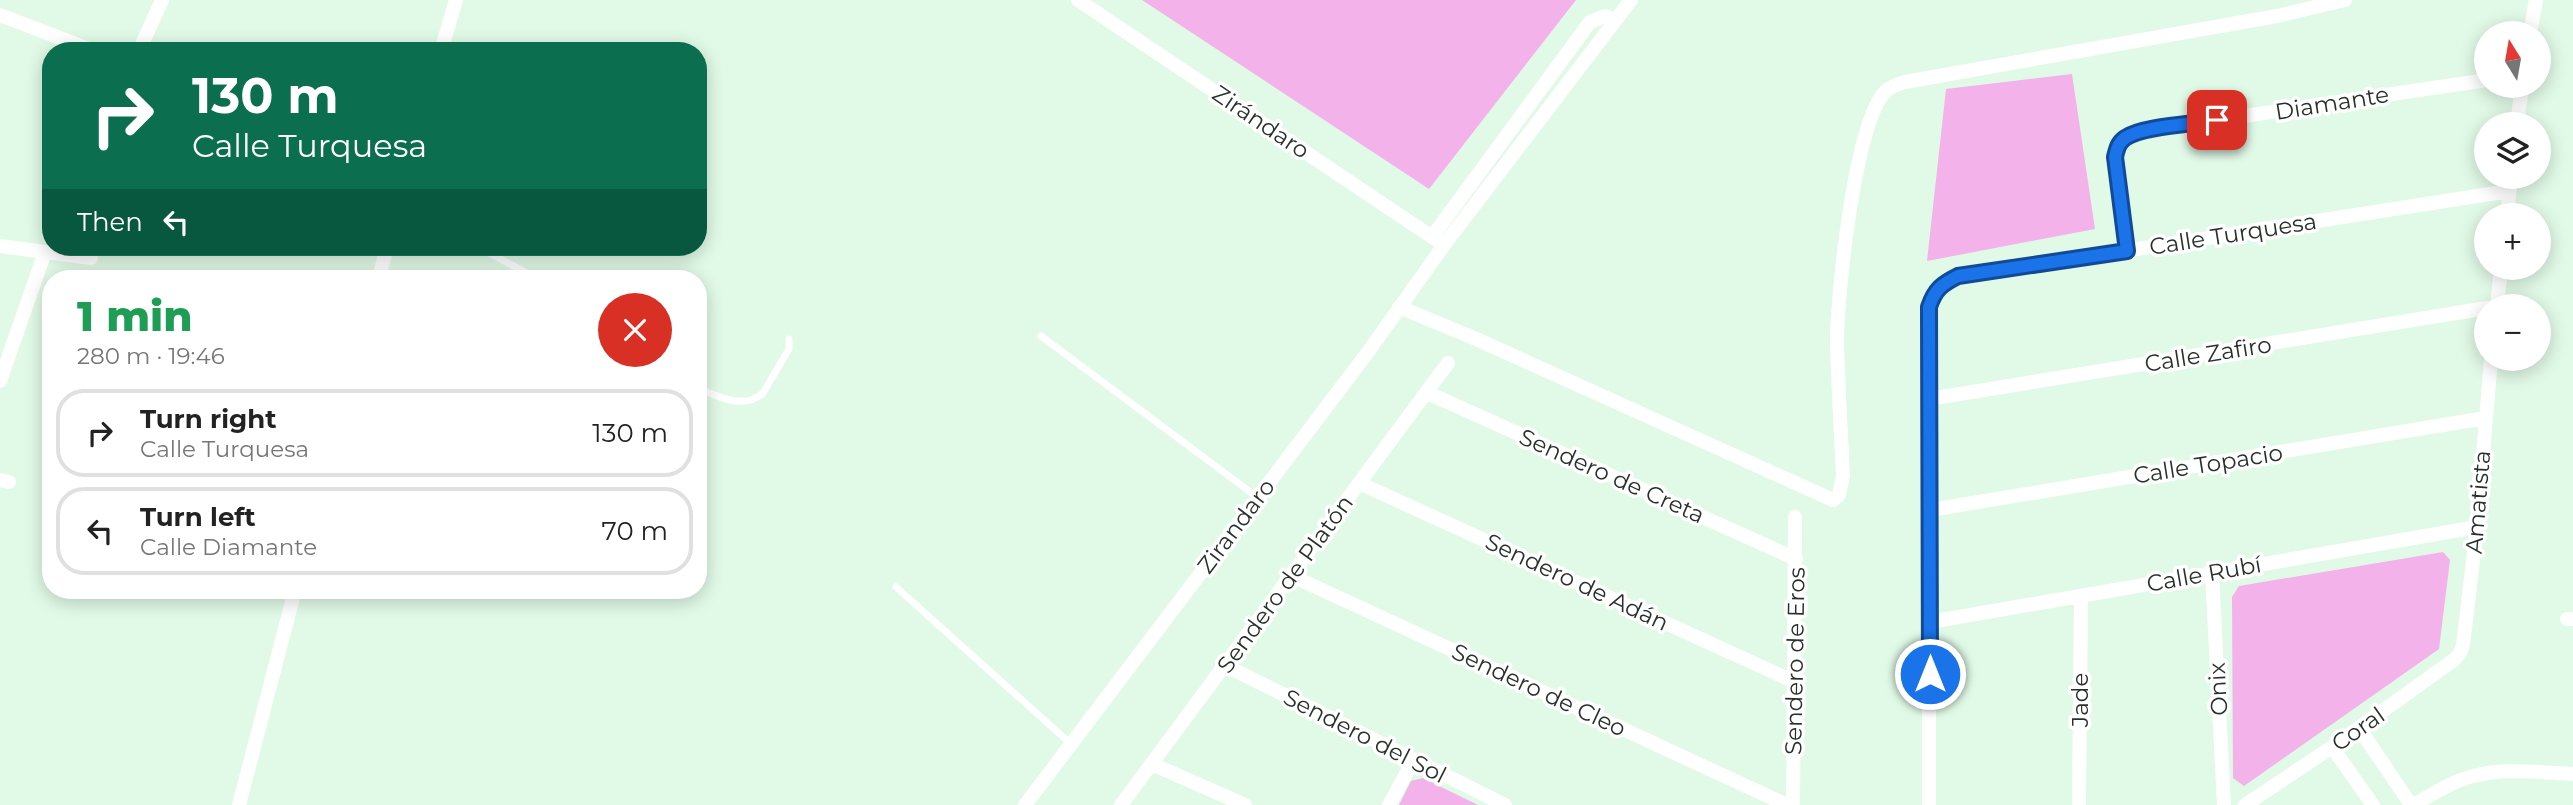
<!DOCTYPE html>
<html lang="en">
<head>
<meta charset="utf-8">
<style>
	:root { --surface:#fff; --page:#f2f2f2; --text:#222; --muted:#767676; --line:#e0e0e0 }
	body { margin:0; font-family:Montserrat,sans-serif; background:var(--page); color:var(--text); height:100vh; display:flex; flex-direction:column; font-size:26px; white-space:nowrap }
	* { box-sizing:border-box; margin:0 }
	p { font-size:23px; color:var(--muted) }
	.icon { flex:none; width:38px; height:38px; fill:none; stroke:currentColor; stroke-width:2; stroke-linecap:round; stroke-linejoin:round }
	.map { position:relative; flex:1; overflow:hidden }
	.panel { position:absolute; left:42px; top:270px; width:665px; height:329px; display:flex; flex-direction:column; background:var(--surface); border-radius:28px; box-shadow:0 4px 18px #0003 }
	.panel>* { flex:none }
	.hud { position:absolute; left:42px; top:42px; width:665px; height:214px; border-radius:28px; box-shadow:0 4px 18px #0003; background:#0b6e4f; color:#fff; overflow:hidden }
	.needle { width:46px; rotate:349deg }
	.controls { position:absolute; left:2474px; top:21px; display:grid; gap:14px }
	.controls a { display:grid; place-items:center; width:77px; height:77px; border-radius:50%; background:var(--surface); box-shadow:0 4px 18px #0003; font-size:35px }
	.pin { position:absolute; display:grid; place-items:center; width:60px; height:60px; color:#fff; margin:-30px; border-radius:14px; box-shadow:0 4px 10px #0006 }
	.me { position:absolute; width:77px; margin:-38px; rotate:0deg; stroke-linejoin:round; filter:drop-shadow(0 0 5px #0008) }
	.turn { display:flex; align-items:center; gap:24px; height:147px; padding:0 35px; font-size:32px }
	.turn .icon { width:91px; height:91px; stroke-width:2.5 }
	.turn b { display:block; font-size:49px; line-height:60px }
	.then { display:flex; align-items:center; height:66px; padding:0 35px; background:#0003; gap:14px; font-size:26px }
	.round { display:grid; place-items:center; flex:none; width:74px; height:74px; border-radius:37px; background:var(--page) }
	.headline { display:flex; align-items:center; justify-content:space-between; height:119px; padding:0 35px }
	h1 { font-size:42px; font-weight:800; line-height:52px; color:#1e9e55 }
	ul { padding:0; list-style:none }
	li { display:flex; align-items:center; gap:21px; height:88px; margin:0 14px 10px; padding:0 21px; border:4px solid var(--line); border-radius:28px }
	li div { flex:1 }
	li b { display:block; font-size:26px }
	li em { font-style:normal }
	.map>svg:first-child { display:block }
</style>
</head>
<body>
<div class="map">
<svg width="2573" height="805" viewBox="0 0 2573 805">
	<rect width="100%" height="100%" fill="#e1f9e7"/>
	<path fill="#f3b2e9" d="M 1142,0 L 1576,0 L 1429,189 Z
		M 2072,74 L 2095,229 L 1927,261 L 1946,89 Z
		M 2443,552 L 2450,560 L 2439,649 L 2244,786 L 2233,778 L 2232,597 L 2239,586 Z
		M 1423,778 L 1478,805 L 1399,805 L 1411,781 Z"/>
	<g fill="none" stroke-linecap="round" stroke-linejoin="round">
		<path stroke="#fff" stroke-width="7" d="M 478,247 L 536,278
			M 1041,336 L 1257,497
			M 698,388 C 718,397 744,410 763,393 L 789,349 L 789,339
			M 896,587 L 1071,744"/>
		<path stroke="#fff" stroke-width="14" d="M 1078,0 L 1444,245
			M 0,15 L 94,51
			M 2530,33 L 2536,0
			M 139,51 L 162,0
			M 441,51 L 456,0
			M 2517,124 L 2522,86
			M 2507,215 L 2511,177
			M 1432,237 L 1590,22 L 1605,16 L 1616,20
			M 0,246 L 91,258
			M 2128,251 L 2115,157 C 2118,143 2124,139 2136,132 L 2487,80
			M 379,278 L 387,247
			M 2497,306 L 2501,268
			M 1399,307 L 1474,338 L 1833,500 L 1839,495 L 1843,476 C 1841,431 1838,386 1837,341 C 1837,296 1855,119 1886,91 C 1891,86 1898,84 1905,82 L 2277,16 L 2345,0
			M 0,381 L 45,252
			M 1428,393 L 1796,559
			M 1929,399 L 2487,308
			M 0,480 L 9,482
			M 1359,483 L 1795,682
			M 1930,510 L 2485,418
			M 2212,573 L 2224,805
			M 1290,575 L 1787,805
			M 2567,619 L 2573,619
			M 1930,622 L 2477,527
			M 1226,666 L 1505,805
			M 2359,728 L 2411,805
			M 2332,747 L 2373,805
			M 1152,764 L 1245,805
			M 239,805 L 295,590
			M 1025,805 L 1368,352 L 1444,245 L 1631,0
			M 1121,805 L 1448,363
			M 1389,805 L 1413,761
			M 1793,805 L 1795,517
			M 1929,805 L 1929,307 C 1935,289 1942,284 1958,277 L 2509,191
			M 2079,805 L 2081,596
			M 2245,805 L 2332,747 L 2454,660 L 2460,653 L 2463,645 L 2477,527 L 2491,359
			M 2414,805 C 2428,797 2443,787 2458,781 C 2495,766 2534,772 2573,774"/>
	</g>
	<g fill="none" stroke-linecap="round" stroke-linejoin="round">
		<defs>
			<path id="route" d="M 1930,674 L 1929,307 C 1935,289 1942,284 1958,276 L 2127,251 L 2115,157 C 2117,149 2118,143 2125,138 C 2142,126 2195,124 2217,120"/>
		</defs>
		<use href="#route" stroke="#114b97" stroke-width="18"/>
		<use href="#route" stroke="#1a73e8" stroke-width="12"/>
	</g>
	<g text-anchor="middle" stroke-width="7" stroke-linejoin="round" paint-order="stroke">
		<g font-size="23" fill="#27302a" stroke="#fff">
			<text transform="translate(2332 103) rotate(-9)" y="8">Diamante</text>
			<text transform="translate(1261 122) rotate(34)" y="8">Zirándaro</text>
			<text transform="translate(2233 234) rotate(-9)" y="8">Calle Turquesa</text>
			<text transform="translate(2208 354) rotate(-9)" y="8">Calle Zafiro</text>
			<text transform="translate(2208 464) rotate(-9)" y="8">Calle Topacio</text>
			<text transform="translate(1612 476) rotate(24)" y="8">Sendero de Creta</text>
			<text transform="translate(2478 502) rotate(-85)" y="8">Amatista</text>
			<text transform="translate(1236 526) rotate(-53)" y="8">Zirandaro</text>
			<text transform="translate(2204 574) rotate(-10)" y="8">Calle Rubí</text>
			<text transform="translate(1577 582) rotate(25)" y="8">Sendero de Adán</text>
			<text transform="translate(1285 584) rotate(-54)" y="8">Sendero de Platón</text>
			<text transform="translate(1795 661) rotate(-89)" y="8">Sendero de Eros</text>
			<text transform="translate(2218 689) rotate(-93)" y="8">Onix</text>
			<text transform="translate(1539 690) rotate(25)" y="8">Sendero de Cleo</text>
			<text transform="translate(2080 700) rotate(-90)" y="8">Jade</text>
			<text transform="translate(2358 729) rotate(-35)" y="8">Coral</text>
			<text transform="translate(1365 736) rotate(27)" y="8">Sendero del Sol</text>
		</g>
	</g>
</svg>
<div class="controls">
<a><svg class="needle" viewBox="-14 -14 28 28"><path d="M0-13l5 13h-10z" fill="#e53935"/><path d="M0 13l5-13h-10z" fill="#767676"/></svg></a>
<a><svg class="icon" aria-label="layers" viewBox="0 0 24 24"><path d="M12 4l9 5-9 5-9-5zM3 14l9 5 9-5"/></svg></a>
<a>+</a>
<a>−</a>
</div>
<div class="pin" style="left:2217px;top:120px;background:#d93025"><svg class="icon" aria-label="arrive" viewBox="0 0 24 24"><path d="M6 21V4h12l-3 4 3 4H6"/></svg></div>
<svg class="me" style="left:1930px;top:674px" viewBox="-20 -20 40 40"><circle r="17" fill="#1a73e8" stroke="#fff" stroke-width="3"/><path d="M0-11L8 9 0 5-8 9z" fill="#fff"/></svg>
<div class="hud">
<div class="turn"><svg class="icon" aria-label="right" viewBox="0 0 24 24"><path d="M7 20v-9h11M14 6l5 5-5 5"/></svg><div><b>130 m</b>Calle Turquesa</div></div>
<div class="then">Then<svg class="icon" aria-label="left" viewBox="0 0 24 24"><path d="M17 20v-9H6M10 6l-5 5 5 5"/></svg></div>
</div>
<section class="panel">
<div class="headline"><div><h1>1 min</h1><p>280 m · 19:46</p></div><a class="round" style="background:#d93025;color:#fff"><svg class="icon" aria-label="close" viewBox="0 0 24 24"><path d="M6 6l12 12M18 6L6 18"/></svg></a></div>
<ul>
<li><svg class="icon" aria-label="right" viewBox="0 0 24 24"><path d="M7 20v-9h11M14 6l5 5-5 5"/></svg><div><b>Turn right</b><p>Calle Turquesa</p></div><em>130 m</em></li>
<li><svg class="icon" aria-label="left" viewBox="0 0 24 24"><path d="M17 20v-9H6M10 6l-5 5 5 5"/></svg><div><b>Turn left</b><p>Calle Diamante</p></div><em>70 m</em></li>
</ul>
</section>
</div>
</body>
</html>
